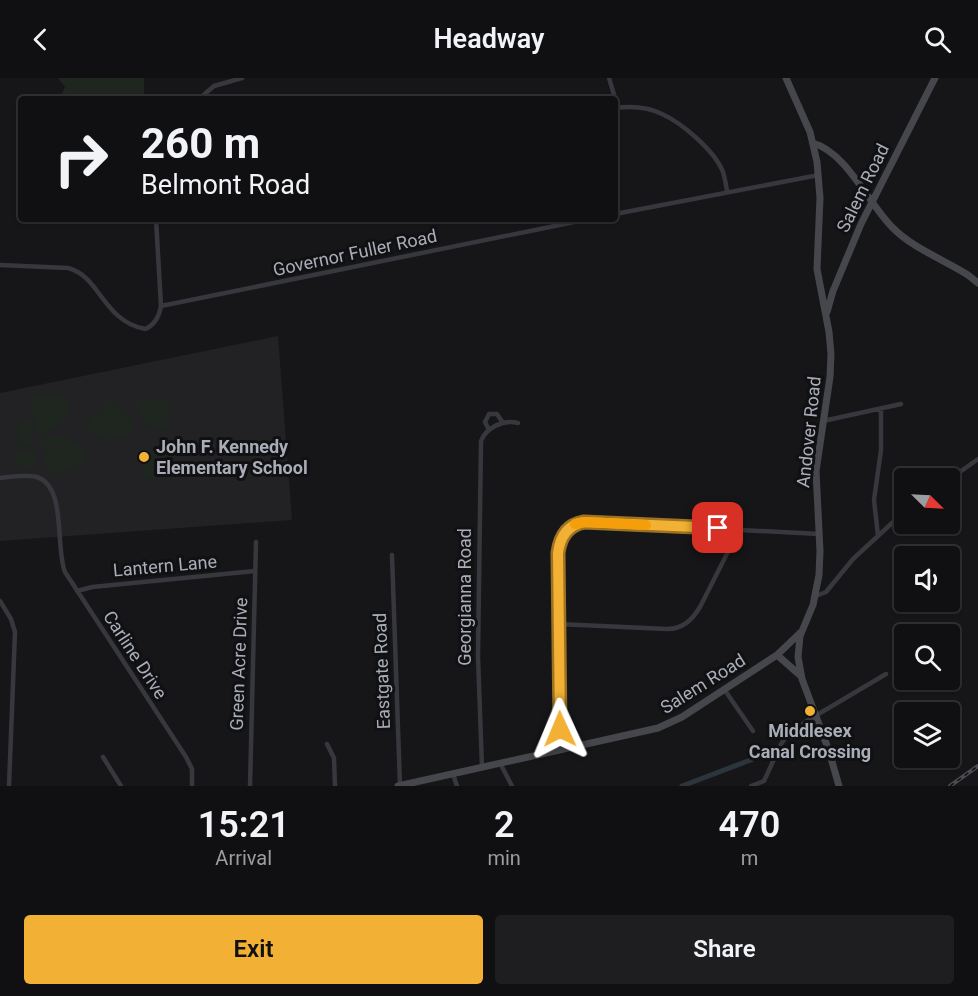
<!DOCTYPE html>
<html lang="en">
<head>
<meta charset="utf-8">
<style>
	:root { --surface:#101012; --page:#1e1e20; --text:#f1f3f6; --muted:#9c9d9f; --line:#303032; --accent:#f2b134 }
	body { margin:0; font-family:Roboto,sans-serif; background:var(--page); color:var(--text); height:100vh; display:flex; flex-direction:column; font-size:22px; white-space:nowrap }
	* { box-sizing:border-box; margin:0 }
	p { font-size:20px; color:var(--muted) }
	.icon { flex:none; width:33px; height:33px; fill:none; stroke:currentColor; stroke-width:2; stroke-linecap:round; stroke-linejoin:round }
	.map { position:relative; height:708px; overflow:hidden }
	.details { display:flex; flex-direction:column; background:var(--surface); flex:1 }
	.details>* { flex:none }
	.top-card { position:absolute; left:18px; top:18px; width:600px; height:126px; border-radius:6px; box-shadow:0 2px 4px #0004,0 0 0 2px var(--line); background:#101012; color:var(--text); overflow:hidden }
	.needle { width:39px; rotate:114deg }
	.fabs { position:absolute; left:894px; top:390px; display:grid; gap:12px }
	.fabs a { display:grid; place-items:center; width:66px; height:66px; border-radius:6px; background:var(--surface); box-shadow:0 2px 4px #0004,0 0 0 2px var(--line); font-size:30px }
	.pin { position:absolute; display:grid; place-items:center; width:51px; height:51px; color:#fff; margin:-26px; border-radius:12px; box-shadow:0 3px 9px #0006 }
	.me { position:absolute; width:66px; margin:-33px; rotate:359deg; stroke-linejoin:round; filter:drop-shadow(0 0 4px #0008) }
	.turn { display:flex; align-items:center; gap:21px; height:126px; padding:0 24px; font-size:27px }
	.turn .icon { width:78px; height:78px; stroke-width:2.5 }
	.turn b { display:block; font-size:42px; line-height:51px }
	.eta { display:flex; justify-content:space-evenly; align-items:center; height:102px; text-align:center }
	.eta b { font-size:36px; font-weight:600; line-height:42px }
	.button { display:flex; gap:12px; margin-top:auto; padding:12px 24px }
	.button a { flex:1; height:69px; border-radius:6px; background:var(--accent); color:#111; font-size:24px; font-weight:600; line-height:69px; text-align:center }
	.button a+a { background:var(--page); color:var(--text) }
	header { display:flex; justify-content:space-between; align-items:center; height:78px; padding:0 24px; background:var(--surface); font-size:27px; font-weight:600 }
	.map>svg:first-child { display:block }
</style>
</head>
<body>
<header><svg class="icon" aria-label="back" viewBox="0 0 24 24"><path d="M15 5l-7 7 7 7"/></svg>Headway<svg class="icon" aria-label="search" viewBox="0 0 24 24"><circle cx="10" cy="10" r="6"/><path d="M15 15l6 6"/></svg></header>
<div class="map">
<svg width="978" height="708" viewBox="0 0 978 708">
	<rect width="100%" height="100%" fill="#161618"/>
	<path fill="#222225" d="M 278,258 L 292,442 L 0,463 L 0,315 Z"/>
	<path fill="#1e261f" d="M 58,0 L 144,0 L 144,21 L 59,21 L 65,9 Z
		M 57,316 L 68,319 C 71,341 57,357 35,356 L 31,320 L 34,317 Z
		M 167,321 L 169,324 L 168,352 C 149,355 135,342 137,322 Z
		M 107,322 L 112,322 L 136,344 C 125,365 100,368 84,350 Z
		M 31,342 L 33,367 L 19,369 L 17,343 Z
		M 59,358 C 74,360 83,368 87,383 L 55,398 L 51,396 L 38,366 L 47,360 Z
		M 165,368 L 171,368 L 173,397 L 170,400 L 143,401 C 139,384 148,370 165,368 Z
		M 34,372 L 36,388 L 17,389 L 16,378 L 21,373 Z"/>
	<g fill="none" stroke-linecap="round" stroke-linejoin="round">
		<path stroke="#2c353c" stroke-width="5" d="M 682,708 L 761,678"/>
		<path stroke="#37383d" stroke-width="4.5" d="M 609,0 L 618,30
			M 199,21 L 214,8 L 242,0
			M 615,30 C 630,28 648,29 662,36 C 682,45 715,73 723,94 C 725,100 726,107 727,113
			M 615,136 L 819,97
			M 0,187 L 68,190 C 100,198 103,243 145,251 C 155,247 159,239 161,228 L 156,141
			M 161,228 L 589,141
			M 823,343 L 901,326
			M 489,352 L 485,344 L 489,336 L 497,336 L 503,345
			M 0,400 C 12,399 26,396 37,399 C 67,409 55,470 65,494 L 186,679 L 192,691 L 192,708
			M 950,401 L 978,381
			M 878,458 L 874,422 L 881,372 L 881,331
			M 392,477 L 400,708
			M 77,513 L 92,509 L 255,493
			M 816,518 L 826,514 L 853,481 L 904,434
			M 0,523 L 11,541 L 15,554 L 9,708
			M 558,546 L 667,551 C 683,551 692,542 700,529 L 739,452
			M 724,611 L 753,653
			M 327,666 L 334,680 L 335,708
			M 560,672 L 558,475 C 560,459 567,447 584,444 L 819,456
			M 103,679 L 121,708
			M 500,685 L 512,708
			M 482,689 L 478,579 L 481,363 C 486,350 503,341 518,345
			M 453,696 L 457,708
			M 250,708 L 256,464
			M 751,708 L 764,703 L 781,666 L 788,656 L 805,644 L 886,596"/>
		<path stroke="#45474d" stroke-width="7" d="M 786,0 L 810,54 L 817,84 L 820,120 L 817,191 L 829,254 L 831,276 L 830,299 L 816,393 L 820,473 L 819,497 L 813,527 L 800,558 L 798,579 L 802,601 L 829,673 L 839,708
			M 813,65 C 847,75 868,125 892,149 C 912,170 943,181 968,197 L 978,205
			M 827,234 L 833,213 L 861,146 L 935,0
			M 777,577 L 801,598
			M 398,708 L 658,650 L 682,639 L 777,577 L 800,555"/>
		<defs>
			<path id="rail" d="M 950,708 L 978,688"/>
		</defs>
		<use href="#rail" stroke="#4a4c52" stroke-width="4"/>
		<use href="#rail" stroke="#111113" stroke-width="1.5" stroke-dasharray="4.5" stroke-linecap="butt"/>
	</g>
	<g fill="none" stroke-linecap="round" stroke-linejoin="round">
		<defs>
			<path id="route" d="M 560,651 L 558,475 C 560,459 567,447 584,444 L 718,450"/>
		</defs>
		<use href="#route" stroke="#9d7322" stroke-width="15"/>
		<use href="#route" stroke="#f2b134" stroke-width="10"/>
		<path stroke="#f59e0b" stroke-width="10" d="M 575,446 L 584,444 L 646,447"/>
	</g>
	<g fill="#f2b134" stroke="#111113" stroke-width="2">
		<circle cx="144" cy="379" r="6"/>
		<circle cx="810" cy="633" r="6"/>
	</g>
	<g text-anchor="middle" stroke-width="6" stroke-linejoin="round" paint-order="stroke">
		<g font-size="18" fill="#a8adb8" stroke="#111113">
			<text transform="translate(863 110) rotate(-64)" y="6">Salem Road</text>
			<text transform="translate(355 175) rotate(-12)" y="6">Governor Fuller Road</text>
			<text transform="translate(809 354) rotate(-84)" y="6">Andover Road</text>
			<text transform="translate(165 488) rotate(-5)" y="6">Lantern Lane</text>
			<text transform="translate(465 519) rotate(-90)" y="6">Georgianna Road</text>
			<text transform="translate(135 577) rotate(57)" y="6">Carline Drive</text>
			<text transform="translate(239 586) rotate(-88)" y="6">Green Acre Drive</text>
			<text transform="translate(382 593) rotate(-92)" y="6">Eastgate Road</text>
			<text transform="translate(703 606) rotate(-32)" y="6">Salem Road</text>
		</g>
		<g font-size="18" font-weight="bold" fill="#a8adb8" stroke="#111113" text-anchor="start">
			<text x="156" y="375">John F. Kennedy<tspan x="156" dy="21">Elementary School</tspan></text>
			<text x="810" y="659" text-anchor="middle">Middlesex<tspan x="810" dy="21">Canal Crossing</tspan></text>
		</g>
	</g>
</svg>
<div class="fabs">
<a><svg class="needle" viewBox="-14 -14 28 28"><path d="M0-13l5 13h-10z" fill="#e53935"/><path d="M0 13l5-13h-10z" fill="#9c9d9f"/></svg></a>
<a><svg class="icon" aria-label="sound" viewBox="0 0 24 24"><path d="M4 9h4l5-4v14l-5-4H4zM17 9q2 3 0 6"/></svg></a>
<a><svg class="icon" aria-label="search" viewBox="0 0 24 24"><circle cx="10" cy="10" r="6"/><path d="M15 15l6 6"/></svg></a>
<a><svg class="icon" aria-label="layers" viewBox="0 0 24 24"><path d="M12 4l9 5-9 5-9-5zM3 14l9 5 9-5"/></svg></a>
</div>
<div class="pin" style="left:718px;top:450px;background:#d93025"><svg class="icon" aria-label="arrive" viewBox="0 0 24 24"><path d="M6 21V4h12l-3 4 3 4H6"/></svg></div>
<svg class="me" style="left:560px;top:651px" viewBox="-20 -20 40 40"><path d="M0-17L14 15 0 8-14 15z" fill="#f2b134" stroke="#fff" stroke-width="4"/></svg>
<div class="top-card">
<div class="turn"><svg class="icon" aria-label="right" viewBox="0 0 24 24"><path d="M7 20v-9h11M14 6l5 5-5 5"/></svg><div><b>260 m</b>Belmont Road</div></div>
</div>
</div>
<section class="details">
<div class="eta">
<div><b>15:21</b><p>Arrival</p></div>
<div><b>2</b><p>min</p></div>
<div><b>470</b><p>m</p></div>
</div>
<div class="button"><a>Exit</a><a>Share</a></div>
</section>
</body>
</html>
